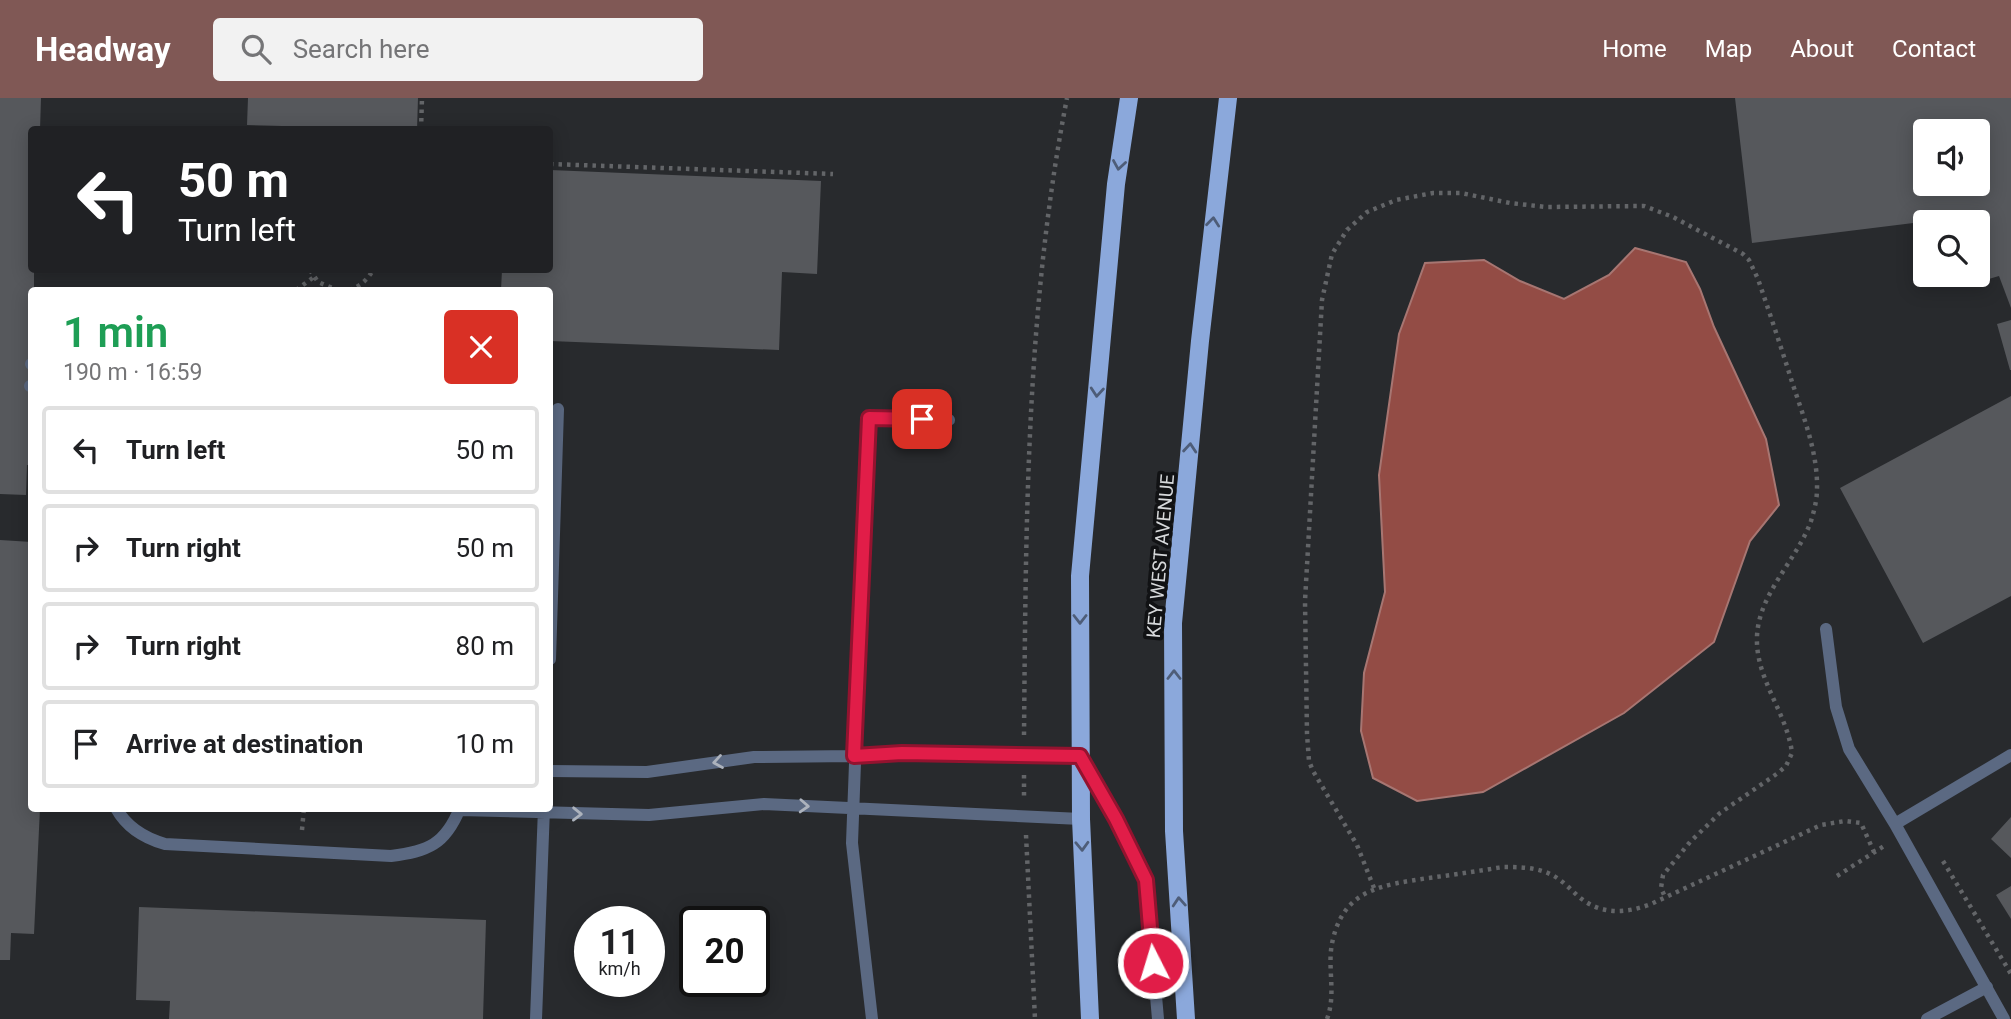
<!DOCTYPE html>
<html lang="en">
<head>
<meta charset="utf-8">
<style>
	:root { --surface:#fff; --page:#f2f2f2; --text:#202124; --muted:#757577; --line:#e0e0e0; --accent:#805855 }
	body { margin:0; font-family:Roboto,sans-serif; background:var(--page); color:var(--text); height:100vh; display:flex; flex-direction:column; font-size:26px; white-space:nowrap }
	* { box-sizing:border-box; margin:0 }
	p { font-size:23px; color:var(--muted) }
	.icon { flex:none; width:38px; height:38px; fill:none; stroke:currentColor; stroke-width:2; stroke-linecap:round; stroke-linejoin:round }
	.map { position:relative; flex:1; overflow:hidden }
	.sheet { position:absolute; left:28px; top:189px; width:525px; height:525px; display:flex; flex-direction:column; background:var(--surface); border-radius:7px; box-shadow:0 4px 18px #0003 }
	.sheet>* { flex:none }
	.guide { position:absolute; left:28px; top:28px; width:525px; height:147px; border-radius:7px; box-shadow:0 4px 18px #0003; background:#202124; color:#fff; overflow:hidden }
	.tools { position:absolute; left:1913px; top:21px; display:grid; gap:14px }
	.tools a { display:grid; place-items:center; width:77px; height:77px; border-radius:7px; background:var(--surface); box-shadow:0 4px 18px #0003; font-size:35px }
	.speed { position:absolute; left:574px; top:808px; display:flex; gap:14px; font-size:35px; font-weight:700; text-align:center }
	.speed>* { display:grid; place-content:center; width:91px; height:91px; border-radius:50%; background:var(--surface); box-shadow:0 4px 18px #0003; line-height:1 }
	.speed small { font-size:18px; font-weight:400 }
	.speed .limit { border:4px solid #111; border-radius:10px; background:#fff; color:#111 }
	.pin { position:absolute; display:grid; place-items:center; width:60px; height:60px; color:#fff; margin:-30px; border-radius:14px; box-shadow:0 4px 10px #0006 }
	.me { position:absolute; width:77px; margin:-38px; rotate:355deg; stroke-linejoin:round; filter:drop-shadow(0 0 5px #0008) }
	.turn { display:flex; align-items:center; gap:24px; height:147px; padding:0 35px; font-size:32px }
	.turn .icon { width:91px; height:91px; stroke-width:2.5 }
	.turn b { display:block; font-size:49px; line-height:60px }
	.round { display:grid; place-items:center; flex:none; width:74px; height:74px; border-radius:7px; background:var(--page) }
	.summary { display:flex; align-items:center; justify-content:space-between; height:119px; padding:0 35px }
	h1 { font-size:42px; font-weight:600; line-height:52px; color:#1e9e55 }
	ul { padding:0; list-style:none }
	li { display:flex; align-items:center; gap:21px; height:88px; margin:0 14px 10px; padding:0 21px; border:4px solid var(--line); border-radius:7px }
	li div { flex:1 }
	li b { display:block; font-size:26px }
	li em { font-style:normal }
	header { display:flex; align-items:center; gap:42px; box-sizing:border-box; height:98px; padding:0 35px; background:var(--accent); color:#fff }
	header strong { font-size:33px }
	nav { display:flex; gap:38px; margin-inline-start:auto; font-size:24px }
	.search { width:490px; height:63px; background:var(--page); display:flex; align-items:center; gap:18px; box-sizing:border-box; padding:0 24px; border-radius:7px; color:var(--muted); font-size:26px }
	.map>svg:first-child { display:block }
</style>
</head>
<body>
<header>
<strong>Headway</strong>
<div class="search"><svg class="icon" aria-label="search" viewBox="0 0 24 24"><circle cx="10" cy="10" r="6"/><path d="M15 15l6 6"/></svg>Search here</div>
<nav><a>Home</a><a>Map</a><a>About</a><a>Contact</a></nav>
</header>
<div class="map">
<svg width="2011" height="921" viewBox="0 0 2011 921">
	<rect width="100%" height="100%" fill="#282a2d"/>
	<path fill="#934c45" stroke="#a77672" stroke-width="2" d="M 1635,150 L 1686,164 L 1700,191 L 1714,229 L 1766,341 L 1779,407 L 1750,443 L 1714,544 L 1624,615 L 1483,694 L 1417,703 L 1373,680 L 1361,633 L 1364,575 L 1385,494 L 1379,377 L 1399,236 L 1425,165 L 1484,162 L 1520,183 L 1564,201 L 1609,177 Z"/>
	<path fill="#56585c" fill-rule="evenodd" d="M 0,0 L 41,0 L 40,32 L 32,32 L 32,172 L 34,172 L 34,192 L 32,192 L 28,344 L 32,345 L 32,367 L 27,367 L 26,397 L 0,396 Z
		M 248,0 L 418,0 L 417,32 L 321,32 L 321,29 L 247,27 Z
		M 1735,0 L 2011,0 L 2011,210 L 1999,178 L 1982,183 L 1978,167 L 1978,139 L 1985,137 L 1978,117 L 1752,145 ZM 1925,33 L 1978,33 L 1978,86 L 1925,86 Z
		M 550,72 L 821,83 L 817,176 L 782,174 L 779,252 L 550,243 L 550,192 L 501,192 L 502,172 L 550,172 Z
		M 2011,222 L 2011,272 L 2010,272 L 1997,226 Z
		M 2011,298 L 2011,498 L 1923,545 L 1840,390 Z
		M 0,442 L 32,444 L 32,710 L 40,710 L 34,836 L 11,835 L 10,862 L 0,862 Z
		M 2011,719 L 2011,760 L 1991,741 Z
		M 2011,788 L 2011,821 L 1996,797 Z
		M 139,809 L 486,822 L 483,921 L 169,921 L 170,903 L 136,902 Z"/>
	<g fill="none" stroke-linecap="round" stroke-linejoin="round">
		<path stroke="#636568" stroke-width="4.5" stroke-dasharray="3.5 5" stroke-linecap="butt" d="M 421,32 L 422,0
			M 550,66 L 833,76
			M 310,172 L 318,184 L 337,192
			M 296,192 L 314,179
			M 349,192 C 361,188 367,182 373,172
			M 1024,637 C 1026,424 1026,210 1067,0
			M 1024,677 L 1024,700
			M 302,732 L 304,710
			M 1026,737 L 1035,921
			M 1943,763 L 2011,876
			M 1837,778 L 1884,748
			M 1374,790 L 1357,747 L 1313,673 L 1309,663 L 1307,636 L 1305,503 L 1322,202 L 1332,156 L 1347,132 L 1367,114 L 1396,102 L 1433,95 L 1461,95 L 1510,105 L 1546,109 L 1644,108 L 1673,119 L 1743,156 L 1749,162 L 1758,181 C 1770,216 1782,252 1793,287 C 1804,320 1818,356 1817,391 C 1817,402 1814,413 1811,423 C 1797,462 1759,495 1757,538 C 1755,581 1787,614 1792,655 L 1786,668 L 1778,675 L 1720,715 L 1690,744 L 1663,777 L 1661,790 L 1665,799
			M 1327,921 C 1337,894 1326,868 1333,841 C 1345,790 1384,787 1428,780 C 1453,777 1478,773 1503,769 C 1519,769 1537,769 1552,777 C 1562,782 1570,791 1578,798 C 1600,817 1625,816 1651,806 L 1821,727 L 1845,723 L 1861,725 L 1874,754"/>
		<path stroke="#5b6982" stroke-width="12" d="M 31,266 L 32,266
			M 30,288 L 32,288
			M 1826,531 L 1836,609 L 1849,651 L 1895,726
			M 550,561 L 558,311
			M 550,673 L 647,674 L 754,659 L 854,658 L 902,655 L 1080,658 L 1116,721 L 1146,782 L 1158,921
			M 116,710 C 127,730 144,740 165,746 L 391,758 C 428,753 445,747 460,710
			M 460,712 L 649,717 L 764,706 L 1081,721
			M 536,921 L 544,710
			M 872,921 L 852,745 L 868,320 L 949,322
			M 1927,921 L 1987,889
			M 2004,921 L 1895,726 L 2011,657"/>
		<path stroke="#8ba8db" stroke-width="18" d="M 1090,921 L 1081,721 L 1080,478 L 1116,86 L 1129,0
			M 1186,921 L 1174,733 L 1173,525 L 1200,243 L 1228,0"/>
	</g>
	<defs><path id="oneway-chevron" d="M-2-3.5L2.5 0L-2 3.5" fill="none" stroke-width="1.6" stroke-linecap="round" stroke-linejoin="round" transform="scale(1.75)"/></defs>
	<g stroke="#4e5d78">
		<use href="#oneway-chevron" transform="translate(1119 67) rotate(99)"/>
		<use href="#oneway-chevron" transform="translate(1213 124) rotate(-84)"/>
		<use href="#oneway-chevron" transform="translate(1097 294) rotate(95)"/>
		<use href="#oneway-chevron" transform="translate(1190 350) rotate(-85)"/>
		<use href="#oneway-chevron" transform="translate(1080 521) rotate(90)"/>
		<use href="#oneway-chevron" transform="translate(1174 577) rotate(-90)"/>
		<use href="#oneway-chevron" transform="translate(1082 748) rotate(88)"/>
		<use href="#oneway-chevron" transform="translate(1179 804) rotate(-94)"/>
	</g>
	<g stroke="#acb2bc">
		<use href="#oneway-chevron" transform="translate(718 664) rotate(171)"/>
		<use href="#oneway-chevron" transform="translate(804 708) rotate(3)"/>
		<use href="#oneway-chevron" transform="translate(577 716) rotate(1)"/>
	</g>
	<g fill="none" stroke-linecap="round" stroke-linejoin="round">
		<defs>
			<path id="route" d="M 922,321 L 869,320 L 854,658 L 902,655 L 1080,658 L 1116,721 L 1146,782 L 1153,865"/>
		</defs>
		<use href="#route" stroke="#92132f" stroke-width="18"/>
		<use href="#route" stroke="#e11d48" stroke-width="12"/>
	</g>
	<g text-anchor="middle" stroke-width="7" stroke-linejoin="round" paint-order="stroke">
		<g font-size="19" fill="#d7d9db" stroke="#111214">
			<text transform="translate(1160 458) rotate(-85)" y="7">KEY WEST AVENUE</text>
		</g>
	</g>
</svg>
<div class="tools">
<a><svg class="icon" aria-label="sound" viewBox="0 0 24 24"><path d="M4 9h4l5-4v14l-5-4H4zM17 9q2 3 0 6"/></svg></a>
<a><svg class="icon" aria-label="search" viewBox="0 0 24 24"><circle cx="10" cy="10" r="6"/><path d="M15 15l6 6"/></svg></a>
</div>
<div class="speed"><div>11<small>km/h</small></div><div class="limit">20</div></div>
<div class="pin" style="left:922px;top:321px;background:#d93025"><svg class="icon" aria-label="arrive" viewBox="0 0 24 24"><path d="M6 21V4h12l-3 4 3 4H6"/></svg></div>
<svg class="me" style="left:1153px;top:865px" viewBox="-20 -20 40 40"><circle r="17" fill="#e11d48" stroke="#fff" stroke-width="3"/><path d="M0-11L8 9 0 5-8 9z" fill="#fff"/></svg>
<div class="guide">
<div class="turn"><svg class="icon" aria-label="left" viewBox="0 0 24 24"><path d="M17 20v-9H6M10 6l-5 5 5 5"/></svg><div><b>50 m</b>Turn left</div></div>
</div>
<section class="sheet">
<div class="summary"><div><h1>1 min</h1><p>190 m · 16:59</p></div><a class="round" style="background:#d93025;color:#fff"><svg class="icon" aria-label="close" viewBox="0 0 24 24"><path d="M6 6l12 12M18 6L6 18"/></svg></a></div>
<ul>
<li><svg class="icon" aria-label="left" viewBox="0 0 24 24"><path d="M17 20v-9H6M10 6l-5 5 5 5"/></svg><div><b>Turn left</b></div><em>50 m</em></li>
<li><svg class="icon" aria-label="right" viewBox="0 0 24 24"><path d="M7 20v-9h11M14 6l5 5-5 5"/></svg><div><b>Turn right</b></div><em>50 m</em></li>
<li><svg class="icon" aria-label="right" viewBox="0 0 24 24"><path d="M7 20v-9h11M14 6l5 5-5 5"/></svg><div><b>Turn right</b></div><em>80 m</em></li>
<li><svg class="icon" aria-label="arrive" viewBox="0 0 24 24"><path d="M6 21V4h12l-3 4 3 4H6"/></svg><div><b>Arrive at destination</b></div><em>10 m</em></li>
</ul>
</section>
</div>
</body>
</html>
